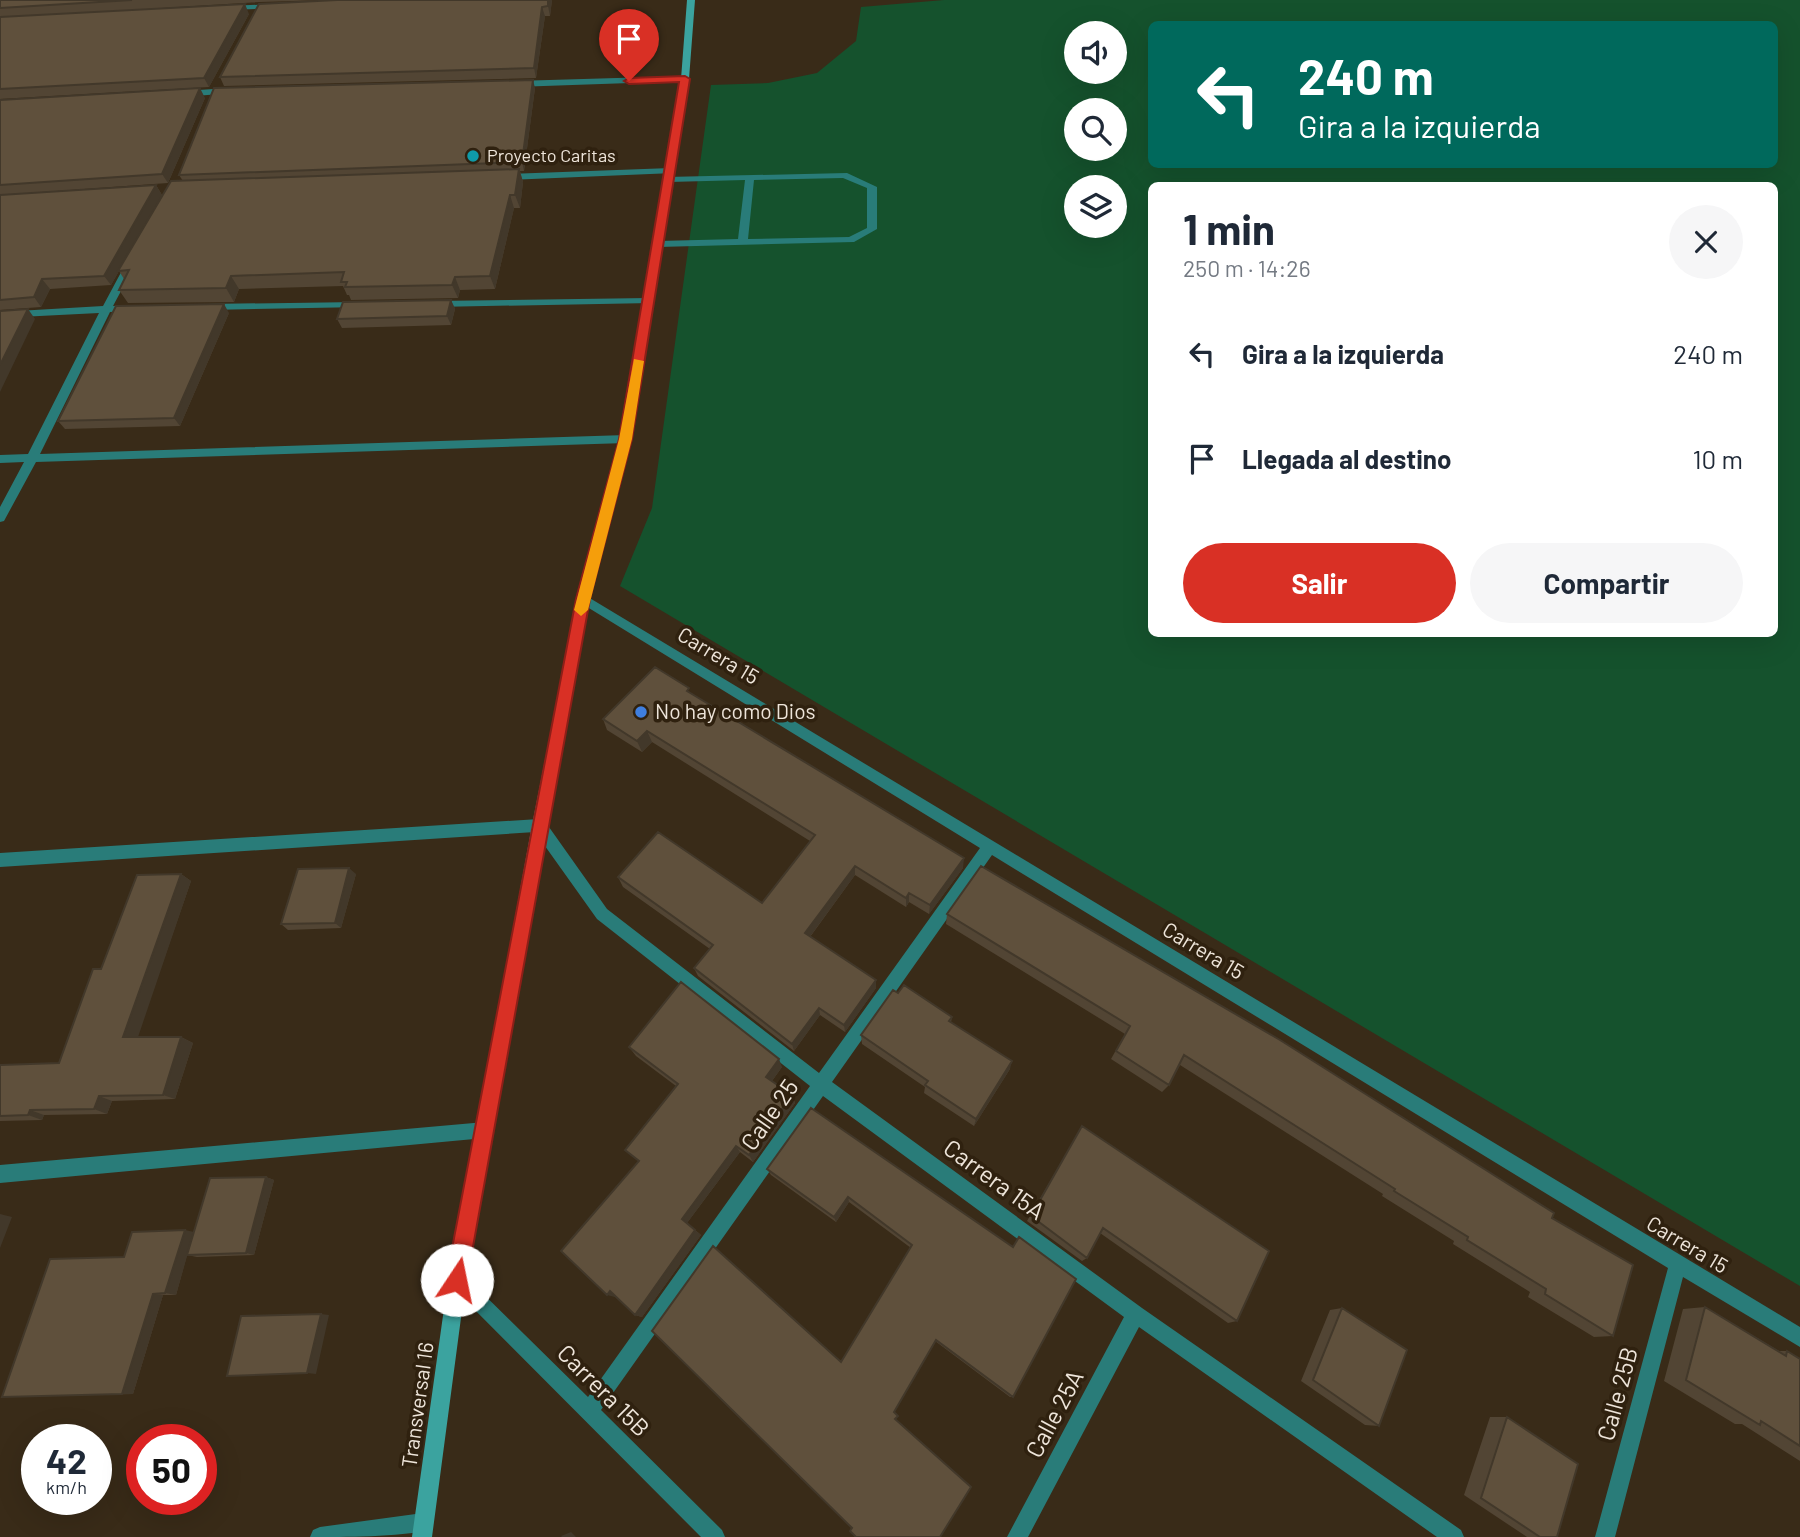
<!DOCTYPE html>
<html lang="es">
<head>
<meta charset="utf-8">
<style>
	:root { --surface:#fff; --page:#f6f6f7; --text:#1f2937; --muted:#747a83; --accent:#d93025 }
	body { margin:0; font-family:Barlow,sans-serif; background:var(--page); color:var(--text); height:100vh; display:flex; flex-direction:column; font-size:26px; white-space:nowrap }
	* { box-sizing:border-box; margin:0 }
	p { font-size:23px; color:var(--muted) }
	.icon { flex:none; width:38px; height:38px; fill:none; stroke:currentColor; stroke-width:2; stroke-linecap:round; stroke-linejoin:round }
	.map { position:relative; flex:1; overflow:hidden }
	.details { position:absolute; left:1148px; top:182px; width:630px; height:455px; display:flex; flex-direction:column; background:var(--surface); border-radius:10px; box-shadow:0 7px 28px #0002 }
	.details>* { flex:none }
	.hud { position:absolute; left:1148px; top:21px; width:630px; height:147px; border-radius:10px; box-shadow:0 7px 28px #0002; background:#00695c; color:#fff; overflow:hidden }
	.tools { position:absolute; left:1064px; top:21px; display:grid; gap:14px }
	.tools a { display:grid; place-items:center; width:63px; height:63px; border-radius:50%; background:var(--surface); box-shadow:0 7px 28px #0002; font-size:35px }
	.speed { position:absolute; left:21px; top:1424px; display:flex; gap:14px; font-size:35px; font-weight:700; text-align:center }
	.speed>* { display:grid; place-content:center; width:91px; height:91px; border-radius:50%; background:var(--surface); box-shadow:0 7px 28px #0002; line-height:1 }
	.speed small { font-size:18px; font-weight:400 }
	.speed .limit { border:10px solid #d22; background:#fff; color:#111 }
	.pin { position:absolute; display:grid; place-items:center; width:60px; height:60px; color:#fff; margin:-72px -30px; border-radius:50% 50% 50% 0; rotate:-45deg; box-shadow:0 0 7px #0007 }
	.pin .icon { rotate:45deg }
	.me { position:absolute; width:77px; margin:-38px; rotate:11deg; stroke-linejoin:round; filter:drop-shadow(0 0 5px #0008) }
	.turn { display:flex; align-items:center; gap:24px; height:147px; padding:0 35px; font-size:32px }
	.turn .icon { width:91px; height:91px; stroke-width:2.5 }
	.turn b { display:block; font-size:49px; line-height:60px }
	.round { display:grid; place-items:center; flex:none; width:74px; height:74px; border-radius:37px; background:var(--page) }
	.head { display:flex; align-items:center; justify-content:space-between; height:119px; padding:0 35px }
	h1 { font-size:42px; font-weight:700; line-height:52px }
	.primary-button { display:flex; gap:14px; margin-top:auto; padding:14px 35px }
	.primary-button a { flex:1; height:80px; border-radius:42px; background:var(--accent); color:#fff; font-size:28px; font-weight:700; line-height:80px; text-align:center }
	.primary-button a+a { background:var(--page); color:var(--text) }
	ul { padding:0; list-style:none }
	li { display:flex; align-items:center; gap:21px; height:105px; padding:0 35px }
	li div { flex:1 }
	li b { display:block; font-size:26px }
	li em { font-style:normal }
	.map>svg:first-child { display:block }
</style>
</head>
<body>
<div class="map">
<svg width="1800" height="1537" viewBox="0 0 1800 1537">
	<rect width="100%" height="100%" fill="#392b18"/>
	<path fill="#15522d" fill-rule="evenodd" d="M 944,0 L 1800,0 L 1800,1286 L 620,586 L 652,508 L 711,85 L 768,83 L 817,73 L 856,41 L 861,7 ZM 1152,24 L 1774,24 L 1774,164 L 1152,164 ZM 1076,33 L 1115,33 L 1115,72 L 1076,72 ZM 1076,110 L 1115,110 L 1115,149 L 1076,149 ZM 1152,186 L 1774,186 L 1774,634 L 1152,634 ZM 1076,187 L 1115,187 L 1115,226 L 1076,226 Z"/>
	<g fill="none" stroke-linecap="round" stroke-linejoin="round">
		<path fill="#297c79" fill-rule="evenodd" d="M 847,173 L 877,187 L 877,229 L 854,242 L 658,247 L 653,244 L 658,241 L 738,239 L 745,180 L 669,182 L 666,181 L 666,177 ZM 843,178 L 867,188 L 867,228 L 849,237 L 748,239 L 754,180 Z"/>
		<path fill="#297c79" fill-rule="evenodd" d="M 275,4 L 278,4 L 278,8 L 228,10 L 224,8 L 228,6 Z
			M 685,76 L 689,79 L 688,81 L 515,87 L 511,84 L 515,81 Z
			M 229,88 L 232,89 L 232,93 L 183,97 L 179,94 L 183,91 Z
			M 671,168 L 676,171 L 674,173 L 505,180 L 500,177 L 505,174 Z
			M 131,260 L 136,263 L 113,306 L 131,305 L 136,308 L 131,311 L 110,312 L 40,454 L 626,435 L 632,439 L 626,443 L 36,462 L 4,521 L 0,522 L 0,507 L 24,462 L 0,463 L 0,455 L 28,454 L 99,313 L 0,318 L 0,312 L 103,306 L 126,263 Z
			M 648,298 L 652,299 L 652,303 L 435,307 L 430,304 L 435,301 Z
			M 359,302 L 363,303 L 363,307 L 208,310 L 203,307 L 208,304 Z
			M 583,594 L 1800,1327 L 1800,1347 L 1683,1277 L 1615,1537 L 1595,1537 L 1668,1268 L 992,855 L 832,1082 L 1142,1308 L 1461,1530 L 1464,1537 L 1437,1537 L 1139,1327 L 1028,1537 L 1007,1537 L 1124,1317 L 823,1096 L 601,1410 L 722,1530 L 725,1537 L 701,1537 L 451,1286 L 448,1280 L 451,1274 L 457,1271 L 463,1274 L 588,1397 L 810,1086 L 597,919 L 535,832 L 0,867 L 0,853 L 539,819 L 544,820 L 607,909 L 819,1073 L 980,848 L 579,602 L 577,599 Z
			M 485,1122 L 491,1124 L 493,1130 L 491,1136 L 485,1138 L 0,1183 L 0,1165 Z
			M 423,1513 L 430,1516 L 433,1523 L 430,1530 C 398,1537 345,1537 310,1537 L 313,1530 L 320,1527 Z"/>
		<path fill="#3ba39f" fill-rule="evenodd" d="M 687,0 L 695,0 L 689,79 L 632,439 L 589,599 L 546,825 L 466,1280 L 432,1537 L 412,1537 L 448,1280 L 532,825 L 577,599 L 620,439 L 681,79 Z"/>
	</g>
	<path fill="#524534" d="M 0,0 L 327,0 L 260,2 L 97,12 L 249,14 L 209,87 L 0,99 Z
		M 552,0 L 550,16 L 545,16 L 536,78 L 224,86 L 220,77 Z
		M 535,88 L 524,171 L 520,171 L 523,182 L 520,208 L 514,208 L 495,289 L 460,290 L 458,298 L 351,300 L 349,295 L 347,295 L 343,286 L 239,289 L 234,302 L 128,303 L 119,290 L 124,279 L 119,271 L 111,285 L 50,289 L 41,307 L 0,310 L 0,195 L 156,185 L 162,195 L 183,181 L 179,175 Z
		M 205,98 L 168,183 L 0,195 L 0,100 Z
		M 451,300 L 455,309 L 451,325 L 342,328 L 337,319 Z
		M 229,313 L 180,426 L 65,429 L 58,421 Z
		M 691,693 L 963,868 L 929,914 L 909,902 L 906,907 L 855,875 L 810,937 L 876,988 L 845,1032 L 820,1015 L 794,1051 L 698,976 L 694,968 L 710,949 L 623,887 L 618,877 L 762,903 L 810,841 L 652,742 L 642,752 L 607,730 L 603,719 Z
		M 181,874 L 191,881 L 137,1037 L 181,1037 L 193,1043 L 175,1099 L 112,1101 L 107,1114 L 44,1115 L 42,1120 L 0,1121 L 0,1065 L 59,1063 L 101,969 Z
		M 356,874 L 341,928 L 288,930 L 281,924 Z
		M 947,914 L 1552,1218 L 1613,1336 L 1594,1337 L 1528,1297 L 1530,1292 L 1453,1244 L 1454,1241 L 1382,1196 L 1383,1194 L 1180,1065 L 1169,1085 L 1162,1092 L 1111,1059 L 1125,1034 L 946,924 Z
		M 898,993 L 952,1017 L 951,1022 L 1010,1069 L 974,1126 L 924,1093 L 925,1087 L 862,1044 L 861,1035 Z
		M 629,1047 L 782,1067 L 772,1081 L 792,1095 L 795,1103 L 753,1162 L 740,1152 L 687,1223 L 701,1235 L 642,1317 L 635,1315 L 616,1296 L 615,1297 L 638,1161 L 676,1086 L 636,1056 Z
		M 1082,1126 L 1237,1321 L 1228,1323 L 1100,1233 L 1087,1258 L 1082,1261 L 1027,1221 Z
		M 767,1169 L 1013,1246 L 1019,1237 L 1013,1397 L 1010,1397 L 935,1341 L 894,1412 L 895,1419 L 971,1487 L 850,1531 L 851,1528 L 841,1362 L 911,1248 L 849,1202 L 836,1222 L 771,1175 Z
		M 266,1177 L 274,1180 L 254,1255 L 197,1257 L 187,1255 L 176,1295 L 163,1295 L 133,1394 L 15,1397 L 124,1257 L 194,1232 Z
		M 1705,1307 L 1779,1351 L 1787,1351 L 1800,1359 L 1800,1461 L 1742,1424 L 1735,1424 L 1664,1381 L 1683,1309 Z
		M 1342,1308 L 1379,1426 L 1365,1425 L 1301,1381 L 1330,1310 Z
		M 1490,1417 L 1507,1417 L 1557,1537 L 1527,1537 L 1464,1495 Z"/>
	<path fill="#42382a" d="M 548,0 L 552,0 L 550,16 L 548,6 Z
		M 245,4 L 249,14 L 209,87 L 204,78 Z
		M 542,7 L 545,16 L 536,78 L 534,68 Z
		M 533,80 L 535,88 L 524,171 L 522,162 Z
		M 200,88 L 205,98 L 168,183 L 162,174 Z
		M 519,169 L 523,182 L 520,208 L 515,195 Z
		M 156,185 L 162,195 L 111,285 L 104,276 Z
		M 510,195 L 514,208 L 495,289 L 490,276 Z
		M 231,276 L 239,289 L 234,302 L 226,288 Z
		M 455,277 L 460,290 L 458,298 L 452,285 Z
		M 42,279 L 50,289 L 41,307 L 34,297 Z
		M 451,300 L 455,309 L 451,325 L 447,316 Z
		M 224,304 L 229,313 L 180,426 L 174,418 Z
		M 28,309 L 35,319 L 0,392 L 0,365 Z
		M 647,731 L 652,742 L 642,752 L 637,741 Z
		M 964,858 L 963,868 L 929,914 L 930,905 Z
		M 855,866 L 855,875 L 806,942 L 805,933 Z
		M 349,868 L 356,874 L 341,928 L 335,923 Z
		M 181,874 L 191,881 L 136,1043 L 123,1037 Z
		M 909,893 L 909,902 L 906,907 L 906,898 Z
		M 876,980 L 876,988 L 845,1032 L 844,1025 Z
		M 819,1008 L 820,1015 L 794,1051 L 792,1044 Z
		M 181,1037 L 193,1043 L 175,1099 L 163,1095 Z
		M 779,1059 L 782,1067 L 769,1085 L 766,1077 Z
		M 1012,1061 L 1010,1069 L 974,1126 L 976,1119 Z
		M 792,1095 L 795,1103 L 753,1162 L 749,1155 Z
		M 99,1096 L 112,1101 L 107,1114 L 94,1109 Z
		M 30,1110 L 44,1115 L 42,1120 L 28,1115 Z
		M 736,1146 L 740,1152 L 687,1223 L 701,1235 L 642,1317 L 635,1315 L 682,1219 Z
		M 266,1177 L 274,1180 L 254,1255 L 246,1253 Z
		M 848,1197 L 849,1202 L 836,1222 L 834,1217 Z
		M 0,1214 L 12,1217 L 0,1248 Z
		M 185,1230 L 194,1232 L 176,1295 L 165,1293 Z
		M 610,1291 L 618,1294 L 615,1297 L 607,1295 Z
		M 153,1294 L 163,1295 L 133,1394 L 122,1394 Z
		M 321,1314 L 329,1315 L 316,1374 L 307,1373 Z
		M 571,1532 L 576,1537 L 562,1537 L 561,1536 Z"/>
	<path fill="#5f503c" stroke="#42382a" stroke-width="2" d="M 0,0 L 132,0 L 0,8 Z
		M 337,0 L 548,0 L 548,6 L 542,7 L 534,68 L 220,77 L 259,4 Z
		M 245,4 L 204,78 L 0,89 L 0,17 Z
		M 533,80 L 522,162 L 179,175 L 214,88 Z
		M 200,88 L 162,174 L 0,185 L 0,100 Z
		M 519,169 L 515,195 L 510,195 L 490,276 L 455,277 L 452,285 L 345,287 L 347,282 L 341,282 L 344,272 L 231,276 L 226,288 L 119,290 L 129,270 L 118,271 L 171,181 Z
		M 156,185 L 104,276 L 42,279 L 34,297 L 0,300 L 0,195 Z
		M 451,300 L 447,316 L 337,319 L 343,302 Z
		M 224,304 L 174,418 L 58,421 L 116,306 Z
		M 28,309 L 0,365 L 0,311 Z
		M 655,667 L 689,688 L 687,691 L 964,858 L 930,905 L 909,893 L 906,898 L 855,866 L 805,933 L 876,980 L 844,1025 L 819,1008 L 792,1044 L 694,968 L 713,945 L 618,877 L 658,832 L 762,903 L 815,835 L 647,731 L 637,741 L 603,719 Z
		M 981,866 L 1280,1040 L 1554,1213 L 1552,1218 L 1633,1265 L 1613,1336 L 1545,1294 L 1546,1289 L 1467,1240 L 1468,1237 L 1394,1191 L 1395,1189 L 1184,1055 L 1169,1085 L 1116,1051 L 1130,1026 L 947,914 Z
		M 349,868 L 335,923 L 281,924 L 298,869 Z
		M 181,874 L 123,1037 L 181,1037 L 163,1095 L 99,1096 L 94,1109 L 30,1110 L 28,1115 L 0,1116 L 0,1065 L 59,1063 L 93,969 L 101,969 L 137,875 Z
		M 681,982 L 779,1059 L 766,1077 L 792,1095 L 749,1155 L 736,1146 L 682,1219 L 695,1230 L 635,1315 L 610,1291 L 607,1295 L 561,1251 L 639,1161 L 625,1150 L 678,1084 L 629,1047 Z
		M 904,985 L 952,1017 L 949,1021 L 1012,1061 L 976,1119 L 925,1085 L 928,1081 L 861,1035 L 893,990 L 898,993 Z
		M 811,1108 L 1013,1247 L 1019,1237 L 1076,1279 L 1013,1397 L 936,1340 L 894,1412 L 898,1416 L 895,1419 L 971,1487 L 940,1537 L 856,1537 L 850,1531 L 852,1528 L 652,1331 L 713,1246 L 841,1362 L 912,1245 L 848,1197 L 834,1217 L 767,1169 Z
		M 1082,1126 L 1269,1251 L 1237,1321 L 1103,1228 L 1087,1258 L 1031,1216 Z
		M 266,1177 L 246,1253 L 187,1255 L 210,1178 Z
		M 185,1230 L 165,1293 L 153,1294 L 122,1394 L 2,1397 L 50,1259 L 124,1257 L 132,1232 Z
		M 1705,1307 L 1786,1356 L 1787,1351 L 1800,1359 L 1800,1446 L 1761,1421 L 1760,1425 L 1686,1380 Z
		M 1342,1308 L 1407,1350 L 1379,1426 L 1313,1380 Z
		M 321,1314 L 307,1373 L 227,1376 L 241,1316 Z
		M 1507,1417 L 1578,1464 L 1557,1537 L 1540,1537 L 1481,1498 Z"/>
	<path fill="#d93025" stroke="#8d1f18" stroke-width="2" d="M 685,76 L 690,79 L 632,439 L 590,599 L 467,1280 L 464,1287 L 457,1290 L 449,1287 L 446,1280 L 576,599 L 619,439 L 679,82 L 629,84 L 624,81 L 629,78 Z"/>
	<path fill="#f59e0b" d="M 634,359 L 644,361 L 632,439 L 588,610 L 581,616 L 574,610 L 619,439 Z"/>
	<circle fill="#0f9aa8" stroke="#2f210f" stroke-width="2.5" cx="473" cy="156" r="7"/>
	<circle fill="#3f7fe0" stroke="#2f210f" stroke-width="2.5" cx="641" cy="712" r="7"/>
	<g text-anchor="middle" stroke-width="7" stroke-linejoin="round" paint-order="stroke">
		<g font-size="18" fill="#eee5da" stroke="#2f210f" text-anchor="start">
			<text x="487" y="162">Proyecto Caritas</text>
		</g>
		<g font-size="21" fill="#eee5da" stroke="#2f210f">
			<text transform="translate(718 656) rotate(31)" y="7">Carrera 15</text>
			<text transform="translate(1203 951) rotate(31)" y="7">Carrera 15</text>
			<text transform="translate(1687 1245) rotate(31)" y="7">Carrera 15</text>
			<text transform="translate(418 1405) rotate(-82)" y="7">Transversal 16</text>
		</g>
		<g font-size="21" fill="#eee5da" stroke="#2f210f" text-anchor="start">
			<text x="655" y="719">No hay como Dios</text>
		</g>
		<g font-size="24" fill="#eee5da" stroke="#2f210f">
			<text transform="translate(770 1115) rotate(-55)" y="8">Calle 25</text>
			<text transform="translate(994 1180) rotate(36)" y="8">Carrera 15A</text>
			<text transform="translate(603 1391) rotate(45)" y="8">Carrera 15B</text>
			<text transform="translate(1618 1394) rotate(-75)" y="8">Calle 25B</text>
			<text transform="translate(1055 1414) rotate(-62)" y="8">Calle 25A</text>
		</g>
	</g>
</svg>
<div class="tools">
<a><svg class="icon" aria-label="sound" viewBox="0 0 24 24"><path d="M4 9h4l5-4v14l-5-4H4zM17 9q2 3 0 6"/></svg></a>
<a><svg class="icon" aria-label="search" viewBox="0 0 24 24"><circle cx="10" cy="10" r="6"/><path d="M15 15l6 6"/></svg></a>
<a><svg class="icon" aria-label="layers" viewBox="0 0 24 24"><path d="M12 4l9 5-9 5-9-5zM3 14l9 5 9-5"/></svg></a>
</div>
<div class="speed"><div>42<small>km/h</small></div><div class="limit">50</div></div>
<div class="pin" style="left:629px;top:81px;background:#d93025"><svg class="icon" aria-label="arrive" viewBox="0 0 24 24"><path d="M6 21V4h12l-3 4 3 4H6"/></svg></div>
<svg class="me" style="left:457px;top:1280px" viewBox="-20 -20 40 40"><circle r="19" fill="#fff"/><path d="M0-13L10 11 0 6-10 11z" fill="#d93025"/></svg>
<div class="hud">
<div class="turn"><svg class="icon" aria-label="left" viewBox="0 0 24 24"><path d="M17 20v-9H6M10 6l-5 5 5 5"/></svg><div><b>240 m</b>Gira a la izquierda</div></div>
</div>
<section class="details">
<div class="head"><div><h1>1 min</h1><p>250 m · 14:26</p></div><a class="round"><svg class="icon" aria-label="close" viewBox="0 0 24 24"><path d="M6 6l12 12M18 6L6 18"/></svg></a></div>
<ul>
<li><svg class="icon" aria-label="left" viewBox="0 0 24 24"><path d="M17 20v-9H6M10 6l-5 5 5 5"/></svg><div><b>Gira a la izquierda</b></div><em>240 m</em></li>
<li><svg class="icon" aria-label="arrive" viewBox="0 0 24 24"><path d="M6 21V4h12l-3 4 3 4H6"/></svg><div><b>Llegada al destino</b></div><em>10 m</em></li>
</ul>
<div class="primary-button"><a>Salir</a><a>Compartir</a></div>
</section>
</div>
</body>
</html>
